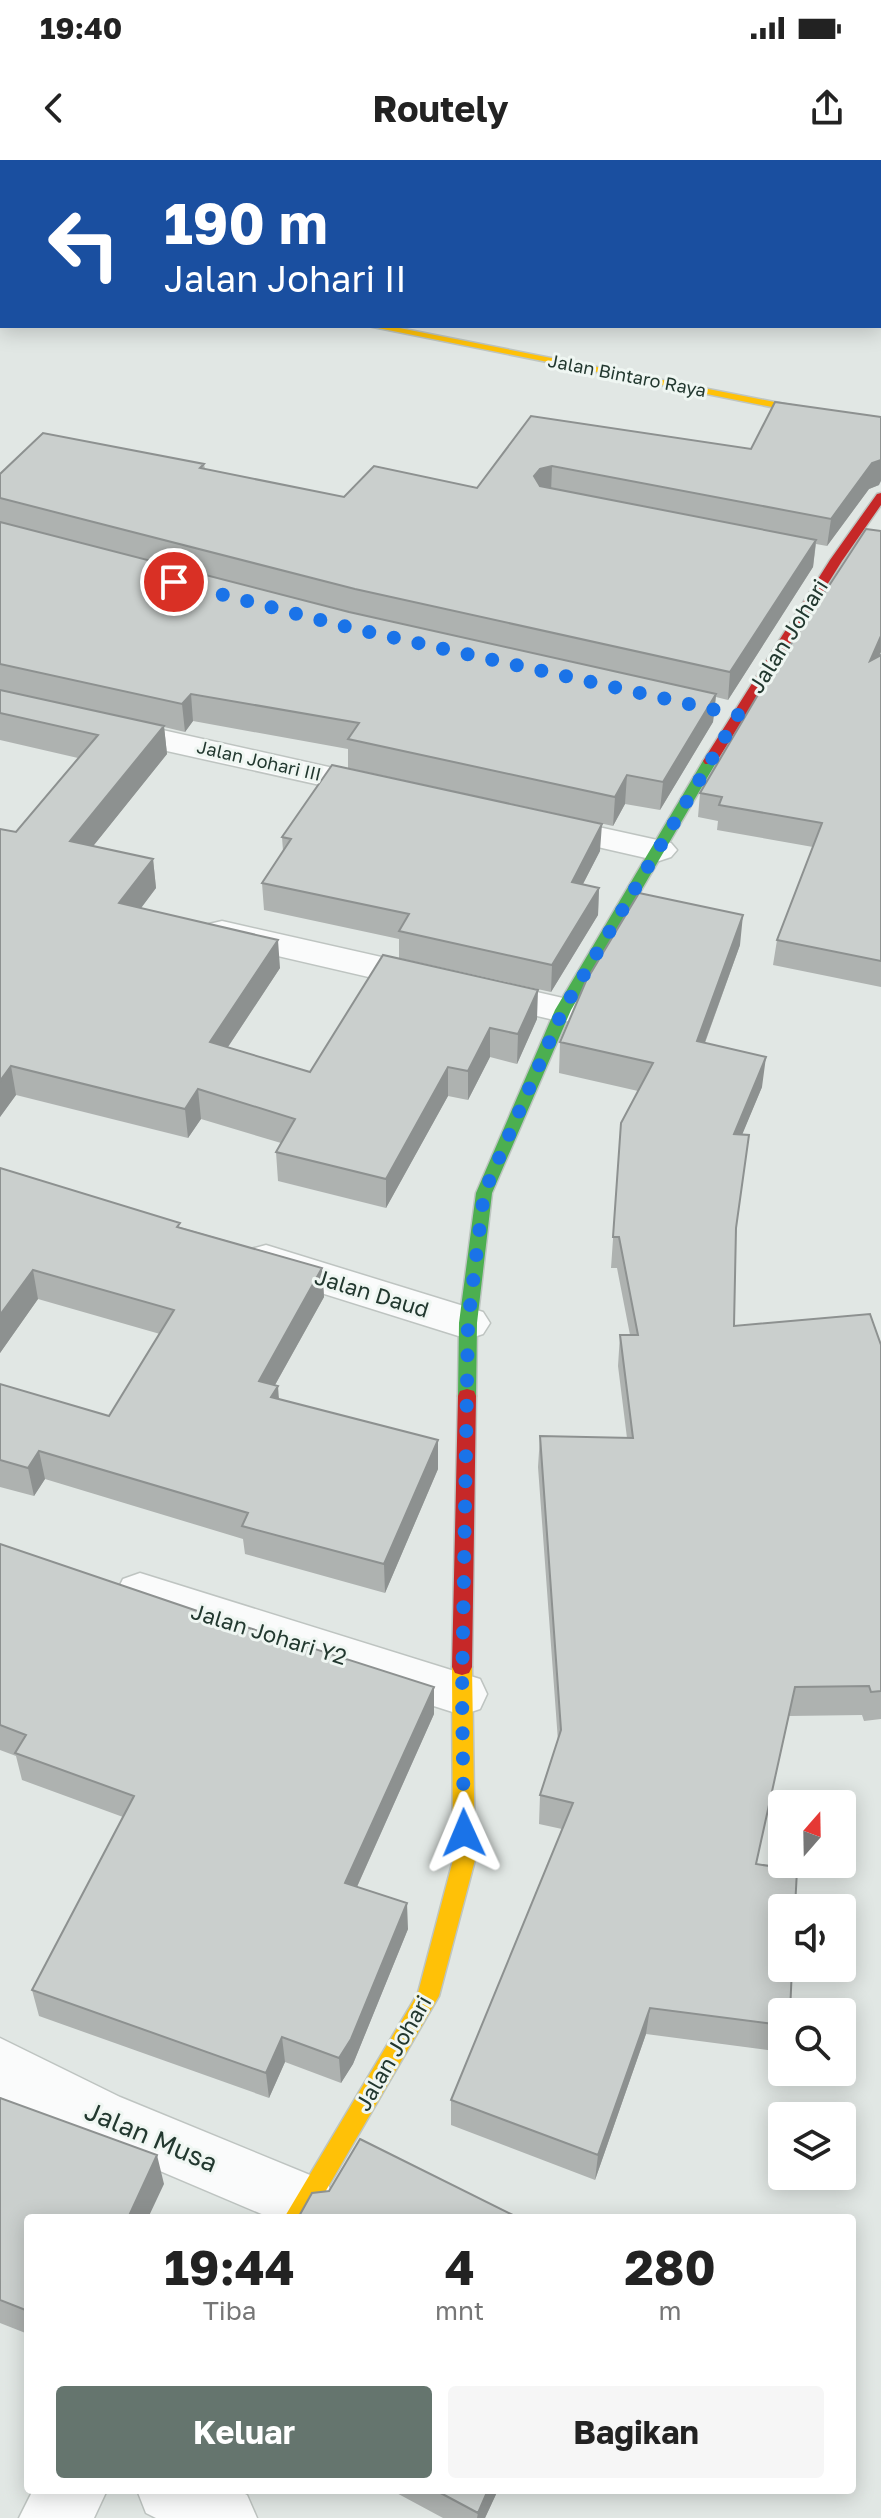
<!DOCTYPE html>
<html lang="id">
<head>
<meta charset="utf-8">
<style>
	:root { --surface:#fff; --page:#f6f6f6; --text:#222; --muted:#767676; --accent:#65756e }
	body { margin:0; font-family:"Golos Text",sans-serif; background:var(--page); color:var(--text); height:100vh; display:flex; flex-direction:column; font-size:30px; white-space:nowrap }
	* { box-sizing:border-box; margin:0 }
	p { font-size:26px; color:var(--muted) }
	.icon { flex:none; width:44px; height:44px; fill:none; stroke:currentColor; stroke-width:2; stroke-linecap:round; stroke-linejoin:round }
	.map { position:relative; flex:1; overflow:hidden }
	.drawer { position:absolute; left:24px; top:2054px; width:832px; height:280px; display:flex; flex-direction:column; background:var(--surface); border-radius:8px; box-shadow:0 4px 20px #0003 }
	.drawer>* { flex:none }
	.hud { position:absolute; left:0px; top:0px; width:882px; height:168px; box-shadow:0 4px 20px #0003; background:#1a4fa0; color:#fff; overflow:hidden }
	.needle { width:52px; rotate:20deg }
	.controls { position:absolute; left:768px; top:1630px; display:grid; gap:16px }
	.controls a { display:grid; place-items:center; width:88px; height:88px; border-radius:8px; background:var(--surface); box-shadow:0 4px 20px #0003; font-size:40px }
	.pin { position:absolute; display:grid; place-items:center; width:68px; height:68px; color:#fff; margin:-34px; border:4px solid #fff; border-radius:50%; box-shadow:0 2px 8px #0007 }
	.me { position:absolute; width:88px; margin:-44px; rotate:359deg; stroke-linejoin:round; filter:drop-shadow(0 0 6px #0008) }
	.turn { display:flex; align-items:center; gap:28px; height:168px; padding:0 32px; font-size:36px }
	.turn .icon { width:104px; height:104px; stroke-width:2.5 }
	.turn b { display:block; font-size:56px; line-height:68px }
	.eta { display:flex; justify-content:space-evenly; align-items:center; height:136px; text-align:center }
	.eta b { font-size:48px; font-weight:700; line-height:56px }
	.action { display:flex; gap:16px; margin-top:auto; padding:16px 32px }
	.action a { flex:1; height:92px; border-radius:8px; background:var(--accent); color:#fff; font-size:32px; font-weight:700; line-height:92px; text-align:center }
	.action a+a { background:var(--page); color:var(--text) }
	.status { display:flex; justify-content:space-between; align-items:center; height:56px; padding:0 40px; background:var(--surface); direction:ltr }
	.status svg { height:22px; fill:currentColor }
	header { display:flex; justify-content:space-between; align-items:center; height:104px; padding:0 32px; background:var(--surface); font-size:36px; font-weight:700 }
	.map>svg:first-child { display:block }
</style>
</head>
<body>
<div class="status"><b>19:40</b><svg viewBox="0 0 49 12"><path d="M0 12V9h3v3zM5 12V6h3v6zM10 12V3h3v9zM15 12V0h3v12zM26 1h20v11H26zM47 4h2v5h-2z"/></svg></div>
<header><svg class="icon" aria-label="back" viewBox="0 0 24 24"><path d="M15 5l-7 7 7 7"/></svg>Routely<svg class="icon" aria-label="share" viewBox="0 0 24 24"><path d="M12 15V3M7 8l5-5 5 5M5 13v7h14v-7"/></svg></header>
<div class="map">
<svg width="881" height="2358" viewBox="0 0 881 2358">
	<rect width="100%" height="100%" fill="#e1e7e4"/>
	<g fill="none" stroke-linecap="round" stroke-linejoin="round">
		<defs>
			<path id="lane" d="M 0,120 L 2,119"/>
			<path id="street" d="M 0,534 L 383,619 L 395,622 L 400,629 L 395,636 L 383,639 L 0,554 Z
				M 544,655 L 671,683 L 677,690 L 671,697 L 659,701 L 532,672 L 527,665 L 532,658 Z
				M 222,761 L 563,838 L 576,841 L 582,850 L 576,859 L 563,862 L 209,780 L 204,772 L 209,764 Z
				M 266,1085 L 483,1152 L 490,1163 L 483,1174 L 468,1179 L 251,1111 L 245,1100 L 251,1089 Z
				M 140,1413 L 480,1519 L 487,1534 L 480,1549 L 462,1555 L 123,1447 L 116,1433 L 123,1419 Z
				M 0,1878 L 120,1937 L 327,2022 L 336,2043 L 329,2058 L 271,2058 L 80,1977 L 0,1937 Z
				M 33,2330 L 107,2330 L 94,2358 L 19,2358 Z
				M 137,2330 L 237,2330 L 247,2335 L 257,2358 L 156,2358 L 146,2353 Z"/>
			<path id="fast" d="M 710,597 L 717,601 L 571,850 L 492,1033 L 477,1163 L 476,1236 L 474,1241 L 460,1241 L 458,1236 L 459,1163 L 476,1033 L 555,850 L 703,601 Z"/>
			<path id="slow" d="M 368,166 L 389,166 L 881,263 L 881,269 Z
				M 462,1499 L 469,1501 L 472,1507 L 475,1700 L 439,1836 L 310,2058 L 284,2058 L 418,1833 L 453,1700 L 452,1507 L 455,1501 Z"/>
			<path id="jam" d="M 0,90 L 2,90 L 2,96 L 0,96 Z
				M 881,333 L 881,345 L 842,401 L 717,601 L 715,604 L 705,604 L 703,601 L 830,400 L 877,334 Z
				M 467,1229 L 474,1231 L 476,1236 L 472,1507 L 469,1513 L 462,1515 L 455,1513 L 452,1507 L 458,1236 L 460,1231 Z"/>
		</defs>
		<use href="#lane" stroke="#bec4c1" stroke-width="41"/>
		<use href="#street" stroke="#bec4c1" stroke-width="3"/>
		<use href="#fast" stroke="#bec5c1" stroke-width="3"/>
		<use href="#slow" stroke="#bec5c1" stroke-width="3"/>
		<use href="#jam" stroke="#bec5c1" stroke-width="3"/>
		<use href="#lane" stroke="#fafbfb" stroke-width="38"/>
		<use href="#street" fill="#fafbfb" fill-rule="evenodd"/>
		<use href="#fast" fill="#4caf50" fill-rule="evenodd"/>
		<use href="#slow" fill="#ffc107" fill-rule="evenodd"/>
		<use href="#jam" fill="#c62828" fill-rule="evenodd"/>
	</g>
	<path fill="#aeb2b0" d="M 0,0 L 2,2 L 2,48 L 0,48 Z
		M 531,256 L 879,325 L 869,329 L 827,386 L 816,384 L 813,407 L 728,540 L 716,537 L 713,562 L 660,650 L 625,644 L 613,666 L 348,608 L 348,589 L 193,561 L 185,572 L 164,567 L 167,594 L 93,686 L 153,699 L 156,728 L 141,748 L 280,808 L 228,887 L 310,912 L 383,795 L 537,859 L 517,904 L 490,897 L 468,940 L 448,936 L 386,1048 L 278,1021 L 276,992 L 281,983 L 201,959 L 188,978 L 16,935 L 0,957 L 0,669 L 16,672 L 78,598 L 0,580 L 0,314 L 204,304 L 205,309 L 344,337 L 477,328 Z
		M 881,371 L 881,492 L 879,496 L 881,495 L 881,827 L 773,805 L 777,780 L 813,687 L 717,670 L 718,661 L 698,657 L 700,633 Z
		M 282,677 L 600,691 L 583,724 L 599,728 L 598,755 L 551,832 L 399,798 L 399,779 L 264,750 L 262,723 L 283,691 Z
		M 740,785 L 705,883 L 762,927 L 742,974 L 736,1070 L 734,1166 L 881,1185 L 881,1559 L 864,1561 L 862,1555 L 789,1556 L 756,1704 L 782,1852 L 782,1892 L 646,1874 L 595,2020 L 451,1965 L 451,1940 L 562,1669 L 539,1664 L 540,1635 L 558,1581 L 538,1307 L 540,1276 L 627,1278 L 618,1206 L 620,1175 L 630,1175 L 617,1108 L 611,1108 L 621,963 L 638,931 L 559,913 L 560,882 Z
		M 0,1008 L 180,1067 L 322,1108 L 324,1137 L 275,1225 L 279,1239 L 438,1309 L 385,1433 L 245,1394 L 243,1379 L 45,1319 L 34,1336 L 0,1327 L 0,1224 L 109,1256 L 160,1174 L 38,1139 L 0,1193 Z
		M 0,1384 L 434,1554 L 357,1727 L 408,1769 L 353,1904 L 341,1923 L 285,1902 L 269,1938 L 39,1856 L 32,1830 L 123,1657 L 22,1620 L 16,1596 L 0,1590 Z
		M 0,1938 L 164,2024 L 28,2058 L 28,2174 L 0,2163 Z
		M 391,2330 L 498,2330 L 485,2358 L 443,2358 Z"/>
	<path fill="#8d9190" d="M 524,0 L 547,0 L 545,2 L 522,2 Z
		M 881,300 L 881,321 L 879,325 L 869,329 L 827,386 L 831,359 L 872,303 Z
		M 552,306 L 551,332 L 539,335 L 534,316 L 540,309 Z
		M 816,380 L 813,407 L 728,540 L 730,512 Z
		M 881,476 L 881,492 L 866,525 L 870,501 Z
		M 191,534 L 193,561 L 185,572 L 182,544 Z
		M 716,534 L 713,562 L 660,650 L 663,622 Z
		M 164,566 L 167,594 L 74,710 L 70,681 Z
		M 627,615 L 625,644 L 613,666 L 615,637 Z
		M 602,664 L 600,691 L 570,749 L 572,722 Z
		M 153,699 L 156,728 L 123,772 L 119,743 Z
		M 599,728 L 598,755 L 551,832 L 552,805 Z
		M 743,755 L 740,785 L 694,912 L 697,881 Z
		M 278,780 L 280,808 L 212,911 L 210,882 Z
		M 538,830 L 537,859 L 517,904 L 518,874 Z
		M 490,868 L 490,897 L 468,940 L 468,911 Z
		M 766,897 L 762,927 L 730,1004 L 734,974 Z
		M 11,906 L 16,935 L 0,957 L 0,921 Z
		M 448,907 L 448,936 L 386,1048 L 386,1019 Z
		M 198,929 L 201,959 L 188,978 L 185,949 Z
		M 322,1108 L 324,1137 L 261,1250 L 259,1221 Z
		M 33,1110 L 38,1139 L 0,1193 L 0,1155 Z
		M 278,1226 L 280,1255 L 271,1237 Z
		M 438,1280 L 438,1309 L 385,1433 L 384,1404 Z
		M 39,1291 L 45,1319 L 34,1336 L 28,1308 Z
		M 434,1527 L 434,1554 L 347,1749 L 345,1723 Z
		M 407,1743 L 408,1769 L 353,1904 L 341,1923 L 339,1898 Z
		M 650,1848 L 646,1874 L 595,2020 L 598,1995 Z
		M 282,1877 L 285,1902 L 269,1938 L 266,1913 Z
		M 157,1995 L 164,2024 L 148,2058 L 128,2058 Z
		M 488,2330 L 498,2330 L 485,2358 L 477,2358 L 478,2353 Z"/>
	<path fill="#cacfcd" stroke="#8d9190" stroke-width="2" d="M 0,0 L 285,0 L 299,2 L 2,2 L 1,23 L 0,23 Z
		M 389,0 L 524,0 L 522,2 L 387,2 Z
		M 775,242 L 881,257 L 881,300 L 872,303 L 831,359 L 552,306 L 540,309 L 534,316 L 540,326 L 816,380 L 730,512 L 355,429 L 0,338 L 0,314 L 43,273 L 204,304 L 200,308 L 344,337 L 374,306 L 477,328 L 531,256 L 751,289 Z
		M 0,362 L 349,452 L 716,534 L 663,622 L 627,615 L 615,637 L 348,579 L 359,563 L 191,534 L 182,544 L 0,504 Z
		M 866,369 L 881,371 L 881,476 L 870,501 L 881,495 L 881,801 L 777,780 L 822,663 L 719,645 L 722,637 L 700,633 L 759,533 Z
		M 0,530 L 164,566 L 70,681 L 153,699 L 119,743 L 278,780 L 210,882 L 310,912 L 383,795 L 538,830 L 518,874 L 490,868 L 468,911 L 448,907 L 386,1019 L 276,992 L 295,959 L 198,929 L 185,949 L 11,906 L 0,921 L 0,669 L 16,672 L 98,575 L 0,553 Z
		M 332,605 L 602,664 L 572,722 L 599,728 L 552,805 L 399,771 L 409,754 L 262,723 L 291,679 L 282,677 Z
		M 639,733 L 743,755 L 697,881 L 766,897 L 734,974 L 749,975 L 736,1068 L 734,1166 L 870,1154 L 881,1185 L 881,1531 L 871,1532 L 869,1526 L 795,1527 L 756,1704 L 797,1710 L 795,1748 L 782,1748 L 782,1808 L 792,1808 L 790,1852 L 782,1852 L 782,1865 L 650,1848 L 598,1995 L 451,1940 L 573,1643 L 540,1635 L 561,1570 L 540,1276 L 633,1278 L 620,1175 L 638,1175 L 619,1077 L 613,1077 L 621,963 L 653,903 L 560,882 L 586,821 Z
		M 0,1008 L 180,1063 L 177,1067 L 322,1108 L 259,1221 L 278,1226 L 271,1237 L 438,1280 L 384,1404 L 242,1366 L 248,1353 L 39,1291 L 28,1308 L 0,1300 L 0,1224 L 109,1256 L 174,1150 L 33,1110 L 0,1155 Z
		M 0,1384 L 221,1459 L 434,1527 L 345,1723 L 407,1743 L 351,1879 L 339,1898 L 282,1877 L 266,1913 L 32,1830 L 134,1636 L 15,1593 L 26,1575 L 0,1565 Z
		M 0,1938 L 157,1995 L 128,2058 L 28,2058 L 28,2151 L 0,2140 Z
		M 360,1979 L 519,2058 L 298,2058 L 312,2033 L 329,2031 Z
		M 435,2330 L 488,2330 L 478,2353 Z"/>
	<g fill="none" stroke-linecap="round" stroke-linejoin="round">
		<path stroke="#1a73e8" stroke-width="14" stroke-dasharray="0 25.2" d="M 174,422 L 351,468 L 738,555 L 563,850 L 484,1033 L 468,1163 L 462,1534 L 464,1673"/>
	</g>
	<g text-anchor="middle" stroke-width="6" stroke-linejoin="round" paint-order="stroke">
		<g font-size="18" fill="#22382f" stroke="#eff6f2">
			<text transform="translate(627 216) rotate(11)" y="6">Jalan Bintaro Raya</text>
			<text transform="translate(259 601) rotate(13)" y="6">Jalan Johari III</text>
		</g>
		<g font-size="22" fill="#22382f" stroke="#eff6f2">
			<text transform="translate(788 476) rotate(-58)" y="8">Jalan Johari</text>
			<text transform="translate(372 1133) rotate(17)" y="8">Jalan Daud</text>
			<text transform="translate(269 1474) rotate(17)" y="8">Jalan Johari Y2</text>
			<text transform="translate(393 1893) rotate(-60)" y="8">Jalan Johari</text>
		</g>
		<g font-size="26" fill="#22382f" stroke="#eff6f2">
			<text transform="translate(151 1977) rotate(23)" y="9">Jalan Musa</text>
		</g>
	</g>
</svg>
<div class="controls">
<a><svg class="needle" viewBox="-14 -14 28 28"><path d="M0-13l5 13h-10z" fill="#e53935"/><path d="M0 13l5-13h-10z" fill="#767676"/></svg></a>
<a><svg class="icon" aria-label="sound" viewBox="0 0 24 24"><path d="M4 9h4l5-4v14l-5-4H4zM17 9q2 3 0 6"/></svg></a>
<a><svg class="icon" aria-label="search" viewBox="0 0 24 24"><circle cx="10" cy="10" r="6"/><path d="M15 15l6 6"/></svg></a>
<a><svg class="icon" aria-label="layers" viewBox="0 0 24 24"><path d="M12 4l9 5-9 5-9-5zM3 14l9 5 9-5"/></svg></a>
</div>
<div class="pin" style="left:174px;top:422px;background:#d93025"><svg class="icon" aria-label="arrive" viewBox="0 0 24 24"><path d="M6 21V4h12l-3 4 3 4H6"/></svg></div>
<svg class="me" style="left:464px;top:1673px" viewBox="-20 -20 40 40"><path d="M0-17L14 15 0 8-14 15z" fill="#1a73e8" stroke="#fff" stroke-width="4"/></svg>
<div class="hud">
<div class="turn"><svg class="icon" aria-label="left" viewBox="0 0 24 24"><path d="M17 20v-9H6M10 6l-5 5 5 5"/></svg><div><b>190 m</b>Jalan Johari II</div></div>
</div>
<section class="drawer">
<div class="eta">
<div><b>19:44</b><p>Tiba</p></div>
<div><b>4</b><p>mnt</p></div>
<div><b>280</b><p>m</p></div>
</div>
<div class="action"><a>Keluar</a><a>Bagikan</a></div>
</section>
</div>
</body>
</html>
